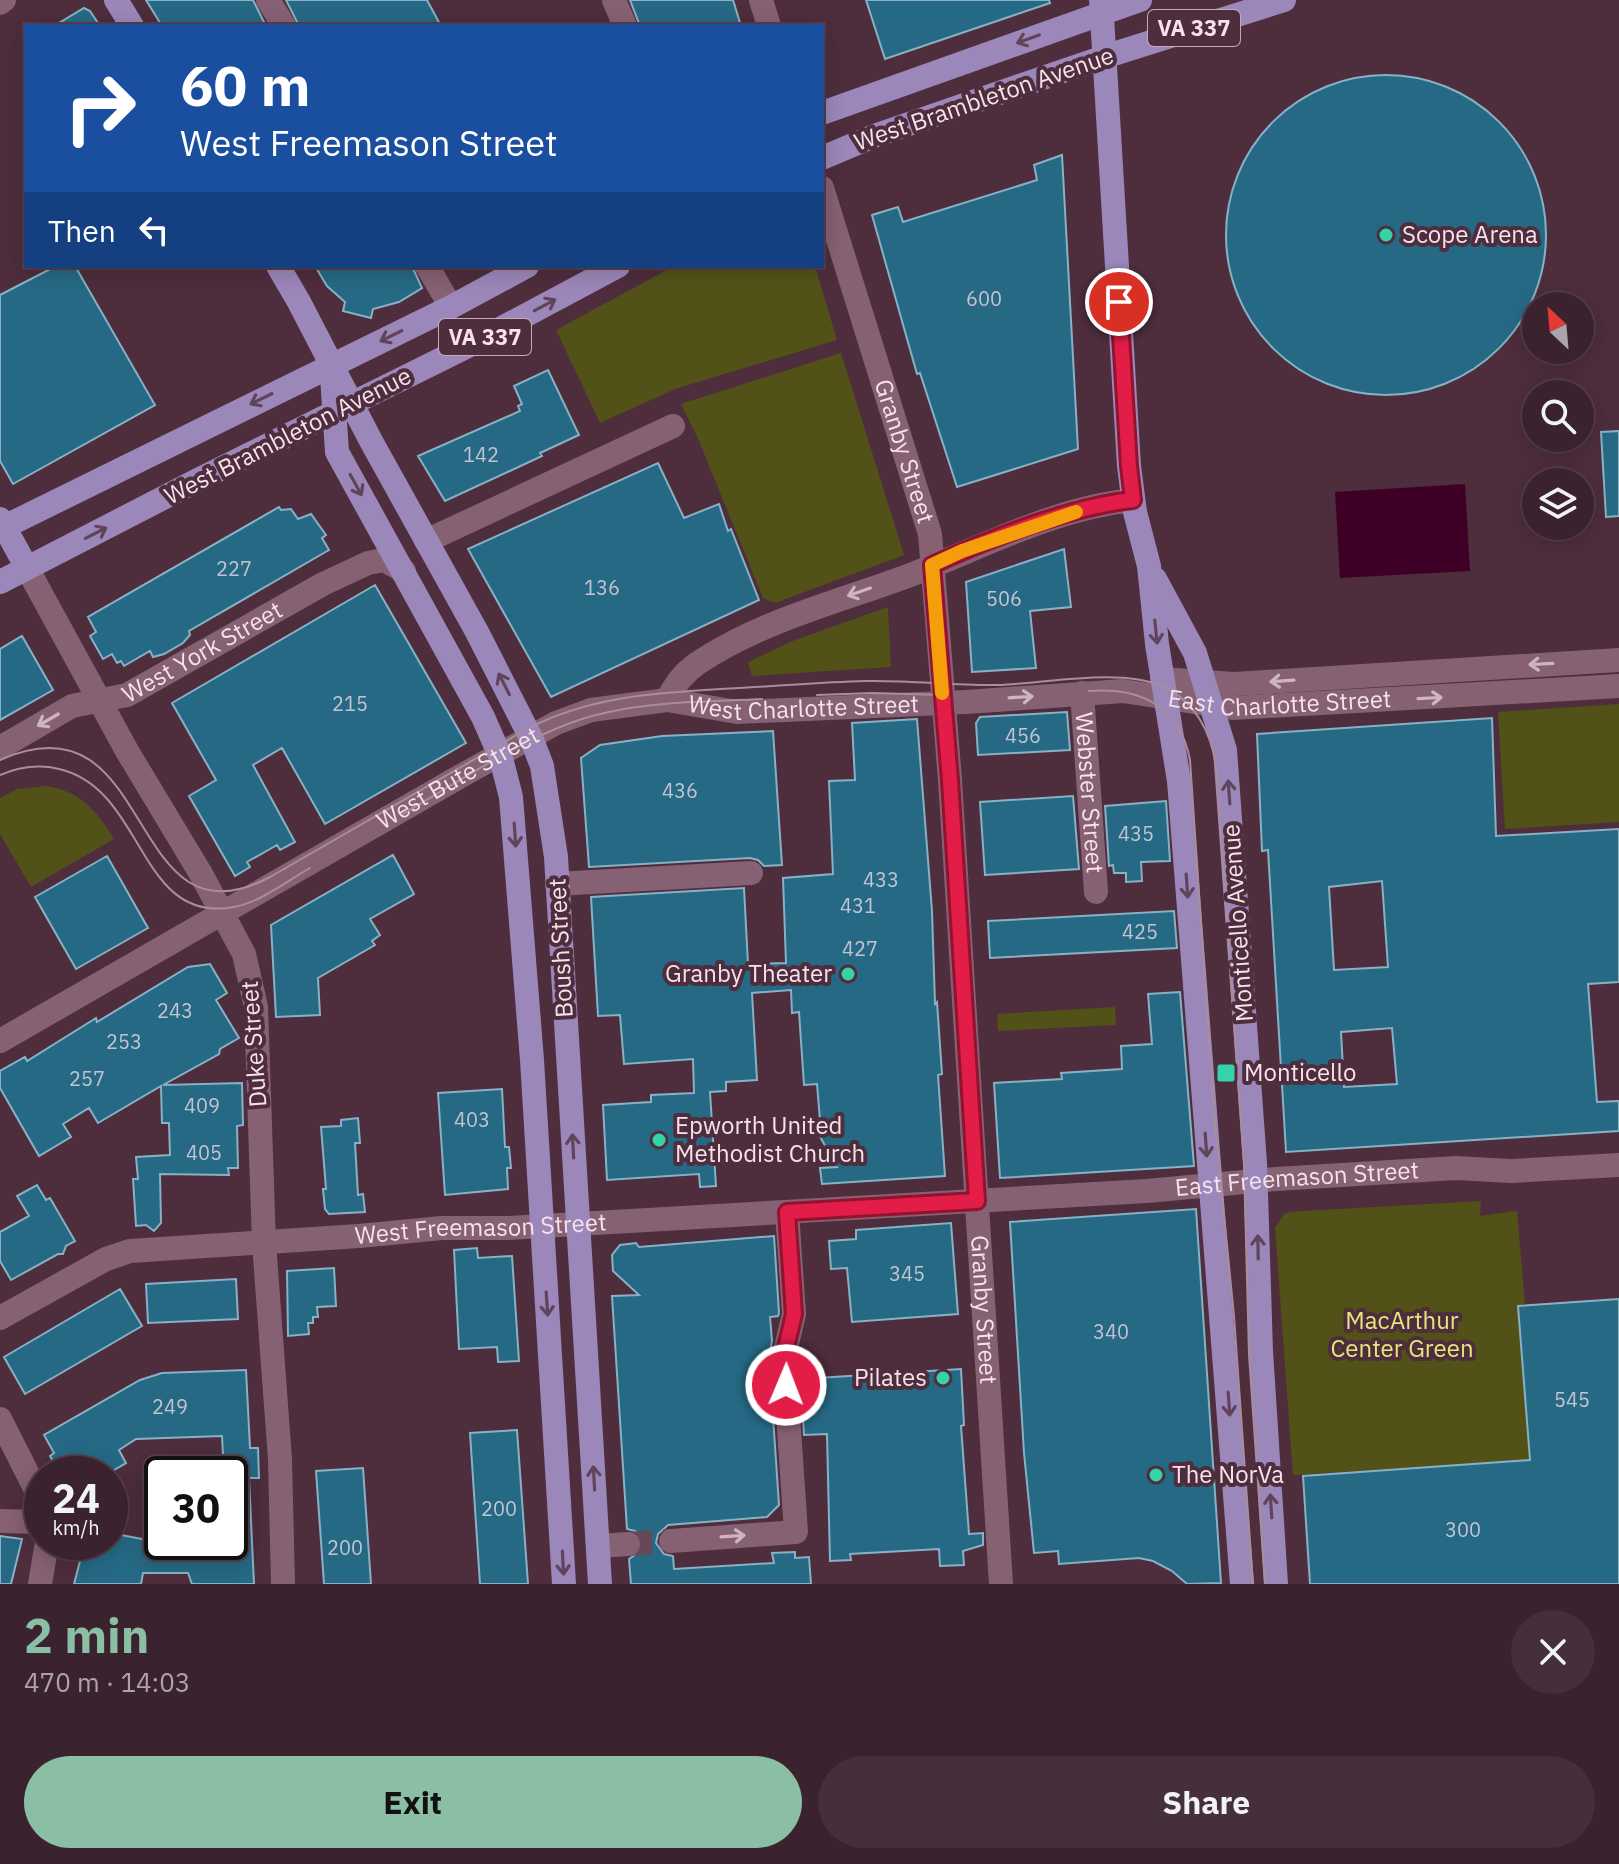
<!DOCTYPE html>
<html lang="en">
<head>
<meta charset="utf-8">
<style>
	:root { --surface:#3a222e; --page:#452f3a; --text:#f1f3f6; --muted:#aba4aa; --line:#543f4a; --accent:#8abfa5 }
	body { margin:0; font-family:"IBM Plex Sans",sans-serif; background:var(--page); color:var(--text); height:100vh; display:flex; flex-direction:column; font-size:30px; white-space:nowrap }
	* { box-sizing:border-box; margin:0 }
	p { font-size:26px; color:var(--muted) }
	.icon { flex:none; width:44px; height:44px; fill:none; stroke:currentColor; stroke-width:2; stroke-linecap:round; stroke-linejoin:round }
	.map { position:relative; height:1584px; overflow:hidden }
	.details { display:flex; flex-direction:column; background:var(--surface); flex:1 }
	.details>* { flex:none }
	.hud { position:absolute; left:24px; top:24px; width:800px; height:244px; border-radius:0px; box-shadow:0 4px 20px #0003,0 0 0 2px var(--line); background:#1a4fa0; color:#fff; overflow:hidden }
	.needle { width:52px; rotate:334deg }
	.tools { position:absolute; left:1522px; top:292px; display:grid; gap:16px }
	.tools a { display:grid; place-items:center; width:72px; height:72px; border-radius:50%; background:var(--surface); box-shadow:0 4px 20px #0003,0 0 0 2px var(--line); font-size:40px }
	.speed { position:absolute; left:24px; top:1456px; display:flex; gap:16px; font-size:40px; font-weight:700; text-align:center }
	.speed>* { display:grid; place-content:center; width:104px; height:104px; border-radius:50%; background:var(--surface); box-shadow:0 4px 20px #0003,0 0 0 2px var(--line); line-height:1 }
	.speed small { font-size:20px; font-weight:400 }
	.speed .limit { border:4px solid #111; border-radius:12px; background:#fff; color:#111 }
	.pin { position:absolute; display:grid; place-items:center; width:68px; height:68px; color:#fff; margin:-34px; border:4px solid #fff; border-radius:50%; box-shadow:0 2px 8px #0007 }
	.me { position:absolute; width:88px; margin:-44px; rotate:1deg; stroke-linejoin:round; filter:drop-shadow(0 0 6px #0008) }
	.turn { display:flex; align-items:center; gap:28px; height:168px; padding:0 24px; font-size:36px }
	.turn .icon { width:104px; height:104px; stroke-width:2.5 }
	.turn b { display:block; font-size:56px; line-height:68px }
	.then { display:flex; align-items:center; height:76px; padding:0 24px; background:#0003; gap:16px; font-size:30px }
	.round { display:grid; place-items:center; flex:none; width:84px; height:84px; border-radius:42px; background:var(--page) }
	.headline { display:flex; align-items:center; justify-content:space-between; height:136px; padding:0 24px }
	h1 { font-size:48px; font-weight:800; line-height:60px; color:var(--accent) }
	.primary-button { display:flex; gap:16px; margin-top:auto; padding:16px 24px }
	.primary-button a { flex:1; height:92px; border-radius:48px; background:var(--accent); color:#111; font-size:32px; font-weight:800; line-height:92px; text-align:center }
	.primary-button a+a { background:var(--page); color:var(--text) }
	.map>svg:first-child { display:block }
</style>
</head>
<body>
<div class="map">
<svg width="1619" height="1584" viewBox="0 0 1619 1584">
	<rect width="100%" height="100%" fill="#4e2d3d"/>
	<path fill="#525218" d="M 674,266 L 815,266 L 837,340 L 675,389 L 600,423 L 556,330 Z
		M 841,353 L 904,555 L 775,603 L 763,598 L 699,441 L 681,404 Z
		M 888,607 L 891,667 L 752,676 L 748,662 L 795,640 Z
		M 1619,704 L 1619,822 L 1505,829 L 1498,712 Z
		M 47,786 C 81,792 97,811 114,839 L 31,887 L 0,834 L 0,798 L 17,789 Z
		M 1115,1007 L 1116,1025 L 998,1031 L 997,1014 Z
		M 1481,1201 L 1480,1216 L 1517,1211 L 1525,1305 L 1518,1306 L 1531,1460 L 1293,1475 L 1275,1228 L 1285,1213 L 1303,1211 Z"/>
	<path fill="#3e0027" d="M 1465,484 L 1470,571 L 1340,578 L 1335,492 Z"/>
	<path fill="#266985" stroke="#88b1c5" stroke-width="2" fill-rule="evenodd" d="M 146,0 L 253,0 L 266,26 L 162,26 Z
		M 286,0 L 427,0 L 441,26 L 299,26 Z
		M 630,0 L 733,0 L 741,26 L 640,26 Z
		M 866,0 L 1049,0 L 1050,3 L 885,59 Z
		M 84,8 L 90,11 L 100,26 L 54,26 Z
		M1226 235a160 160 0 1 1 320 0a160 160 0 1 1-320 0Z
		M 1062,155 L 1078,449 L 957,487 L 920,373 L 917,374 L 872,215 L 898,207 L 903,222 L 1037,180 L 1034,165 Z
		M 56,266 L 75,266 L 155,405 L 13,484 L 0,461 L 0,295 Z
		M 315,266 L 412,266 L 422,288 L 399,302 L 373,309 L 371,318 L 343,311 L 345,302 L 327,286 Z
		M 548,370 L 579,435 L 540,453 L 542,456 L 445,501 L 418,456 L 520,411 L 518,406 L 522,404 L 514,386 Z
		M 1619,431 L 1619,516 L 1606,517 L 1601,432 Z
		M 658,463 L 684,518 L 719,504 L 728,531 L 731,529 L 759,600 L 551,697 L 468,549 Z
		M 279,507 L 281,510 L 291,509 L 298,519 L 311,514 L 326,535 L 322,538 L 329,550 L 189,631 L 190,635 L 183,643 L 164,654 L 153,657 L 150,651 L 124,666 L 121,661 L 117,663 L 112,654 L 103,659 L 90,636 L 96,632 L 88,617 Z
		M 1064,549 L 1071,607 L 1030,611 L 1036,668 L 972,672 L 966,582 Z
		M 375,585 L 466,743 L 325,824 L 282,748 L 253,765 L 295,842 L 280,850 L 277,845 L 247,862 L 250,867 L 235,876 L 189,796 L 216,780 L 172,703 Z
		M 22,636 L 53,690 L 0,720 L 0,649 Z
		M 1067,712 L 1070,750 L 978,755 L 976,723 L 980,717 Z
		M 1492,718 L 1496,836 L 1619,829 L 1619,982 L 1588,984 L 1597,1102 L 1619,1101 L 1619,1131 L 1286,1152 L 1268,850 L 1262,851 L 1257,734 ZM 1382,881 L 1388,967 L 1334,970 L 1329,887 ZM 1392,1028 L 1397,1084 L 1344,1087 L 1341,1032 Z
		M 917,719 L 932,911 L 935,1004 L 937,1002 L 942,1074 L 938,1075 L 945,1176 L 822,1184 L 820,1168 L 837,1167 L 818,1133 L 821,1132 L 817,1084 L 804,1085 L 799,1012 L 792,1013 L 791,990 L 752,993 L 757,1080 L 726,1082 L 726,1091 L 710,1092 L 716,1186 L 700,1187 L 699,1174 L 607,1180 L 603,1105 L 651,1102 L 651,1095 L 694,1093 L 693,1059 L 624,1064 L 620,1015 L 598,1016 L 591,897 L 744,888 L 748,964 L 786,963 L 783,878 L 833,874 L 829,781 L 855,780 L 852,723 Z
		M 773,731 L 782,865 L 764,866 L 758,860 L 750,858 L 589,867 L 581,758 L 600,745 L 662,736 Z
		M 1073,796 L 1079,869 L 985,875 L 980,802 Z
		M 1166,801 L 1170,861 L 1141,862 L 1142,881 L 1126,882 L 1126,873 L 1114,873 L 1113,865 L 1109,866 L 1105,806 Z
		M 393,855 L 414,894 L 370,919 L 380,935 L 372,941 L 375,945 L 318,978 L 320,1015 L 276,1017 L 271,925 Z
		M 107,856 L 148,928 L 76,969 L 35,897 Z
		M 1174,911 L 1177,948 L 990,958 L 988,921 Z
		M 210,964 L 227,993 L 216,1000 L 239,1038 L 220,1049 L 219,1054 L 163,1085 L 242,1083 L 243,1125 L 237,1126 L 238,1168 L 228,1168 L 229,1175 L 160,1174 L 161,1223 L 154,1231 L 146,1225 L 136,1226 L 133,1179 L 138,1179 L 136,1157 L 170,1155 L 169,1123 L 162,1123 L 161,1086 L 98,1123 L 89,1108 L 63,1124 L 71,1137 L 39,1156 L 0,1088 L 0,1071 L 25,1057 L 27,1061 L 96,1018 L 97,1022 L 188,967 Z
		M 1180,992 L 1194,1166 L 1000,1178 L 994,1083 L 1062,1079 L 1061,1073 L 1122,1069 L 1121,1046 L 1152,1044 L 1148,994 Z
		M 502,1089 L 505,1147 L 509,1147 L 511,1168 L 507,1168 L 508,1189 L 445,1195 L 438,1093 Z
		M 358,1118 L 360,1143 L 355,1143 L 358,1195 L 363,1194 L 365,1212 L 329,1214 L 325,1209 L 323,1189 L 326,1189 L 321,1127 L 341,1126 L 341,1120 Z
		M 37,1185 L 46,1200 L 50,1198 L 75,1241 L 66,1246 L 63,1254 L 58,1254 L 11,1280 L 0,1261 L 0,1232 L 29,1216 L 17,1196 Z
		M 1196,1209 L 1221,1583 L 1187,1584 L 1172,1571 L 1153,1561 L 1139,1558 L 1059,1564 L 1058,1551 L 1034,1553 L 1024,1453 L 1010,1222 Z
		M 951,1223 L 958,1314 L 852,1322 L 847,1268 L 831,1269 L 829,1241 L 856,1239 L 856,1230 Z
		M 774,1236 L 779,1313 L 778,1316 L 770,1317 L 772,1341 L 769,1357 L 779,1505 L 767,1517 L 668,1525 L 658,1534 L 656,1543 L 664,1554 L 673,1556 L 674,1569 L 774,1563 L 772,1553 L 795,1552 L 795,1558 L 809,1557 L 811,1584 L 631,1584 L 629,1559 L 641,1551 L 643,1542 L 635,1531 L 627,1529 L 612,1296 L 639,1295 L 613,1271 L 612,1255 L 620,1245 L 636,1243 L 639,1247 Z
		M 477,1248 L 478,1258 L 512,1256 L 519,1361 L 498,1362 L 497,1347 L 459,1349 L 454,1250 Z
		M 334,1268 L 336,1306 L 317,1307 L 318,1317 L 313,1317 L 313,1323 L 308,1323 L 309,1334 L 288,1336 L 287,1271 Z
		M 236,1279 L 238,1319 L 148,1323 L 146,1284 Z
		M 120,1289 L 142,1326 L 25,1394 L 4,1357 Z
		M 1619,1299 L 1619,1584 L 1310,1584 L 1303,1476 L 1530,1460 L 1518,1306 Z
		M 961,1369 L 964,1425 L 961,1426 L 969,1534 L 983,1533 L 983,1545 L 963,1551 L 964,1565 L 940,1566 L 939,1549 L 850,1554 L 851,1560 L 830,1561 L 827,1434 L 804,1435 L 801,1379 Z
		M 246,1370 L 250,1448 L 258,1448 L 259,1478 L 249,1478 L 254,1584 L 192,1584 L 188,1573 L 143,1573 L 141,1584 L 74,1584 L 85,1542 L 115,1542 L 116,1534 L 147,1540 L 162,1539 L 162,1542 L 230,1542 L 230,1474 L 224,1474 L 222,1436 L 136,1439 L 119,1450 L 126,1463 L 107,1474 L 60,1474 L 50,1456 L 54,1453 L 44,1435 L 140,1380 L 162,1373 Z
		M 517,1430 L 528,1584 L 480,1584 L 470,1433 Z
		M 363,1468 L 371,1584 L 324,1584 L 316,1471 Z
		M 0,1536 L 22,1539 L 11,1584 L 0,1584 Z"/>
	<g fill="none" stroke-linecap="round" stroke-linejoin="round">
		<path stroke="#674857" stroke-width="24" stroke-dasharray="24 12" stroke-linecap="butt" d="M 628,1544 L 671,1541"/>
		<g stroke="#866173" stroke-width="24">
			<path d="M 268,0 L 284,26"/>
			<path d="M 614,0 L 625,26"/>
			<path d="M 761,0 L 769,26"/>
			<path d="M 0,3 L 4,0"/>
			<path id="s1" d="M 822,188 L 930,534 L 950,780 L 1001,1584"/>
			<path d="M 427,266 L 451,307"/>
			<path d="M 426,541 L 673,426"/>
			<path d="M 27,568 L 127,751 L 201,874 L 244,954 L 256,1007 L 264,1243 L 280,1459 L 283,1584"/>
			<path d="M 1162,679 L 1234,684 L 1619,660"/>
			<path id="s2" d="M 1082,693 L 1096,892"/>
			<path d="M 667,700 C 675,685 683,673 698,663 C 762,620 842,601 913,574 C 984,546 1056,508 1133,500"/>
			<path id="s3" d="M 0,748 L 72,706 L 127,695 L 323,584 L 368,563 L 384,560 L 404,571"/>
			<path d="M 557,884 L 751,873"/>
			<path id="s4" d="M 0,1041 L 459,777 L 556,723 L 591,710 L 667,700 L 737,712 L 966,702 L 1123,691 L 1233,708 L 1619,686"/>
			<path id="s5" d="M 0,1318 L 106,1259 L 130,1251 L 359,1236 L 442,1228 L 508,1228 L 1147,1191 L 1276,1179 L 1456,1168 L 1511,1171 L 1619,1165"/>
			<path d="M 0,1419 L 42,1502"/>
			<path d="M 0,1521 L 42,1522"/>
			<path d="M 671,1541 L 796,1532 L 784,1356 L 794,1314 L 787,1212"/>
			<path d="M 598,1546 L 628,1544"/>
			<path d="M 40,1584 L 47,1542"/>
		</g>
		<path stroke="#9b87b9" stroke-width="24" d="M 116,0 L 132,26
			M 1101,0 L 1129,466 L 1135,512 L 1149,566 L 1157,644 L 1179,781 L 1242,1584
			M 822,113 L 1140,0
			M 822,158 L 874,136 L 1104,57 L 1284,0
			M 278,266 L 299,302 L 371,441 L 477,632 L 532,740 L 542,766 L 556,857 L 600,1584
			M 332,376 L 337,452 L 483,717 L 501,758 L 511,797 L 532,1060 L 564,1584
			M 0,519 L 27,568
			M 0,529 L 451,307 L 527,266
			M 1155,579 L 1195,653 L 1225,750 L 1255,1163 L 1261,1351 L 1276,1584
			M 0,582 L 196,481 L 472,344 L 618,266"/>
		<path stroke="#a98d9a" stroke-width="2" d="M 1089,691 C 1140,687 1180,706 1190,760 L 1214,1114 L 1234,1316 L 1253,1584
			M 817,695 L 873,693 L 941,695
			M 0,760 C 159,689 123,955 270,877 L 527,729 C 589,697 652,693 721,689 C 769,687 818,682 866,681 C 911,680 955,686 999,685 C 1046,683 1120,668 1162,686 C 1195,701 1212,733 1216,768 L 1244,1164 L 1249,1355 L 1265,1584
			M 0,775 C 19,767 39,764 59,769 C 146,789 137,925 234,907 C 261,902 287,881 310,868
			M 403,814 C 460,781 530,733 592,716 C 646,701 706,702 762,699"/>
	</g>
	<defs><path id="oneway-shaft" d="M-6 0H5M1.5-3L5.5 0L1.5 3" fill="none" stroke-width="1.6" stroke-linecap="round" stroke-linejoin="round" transform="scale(2)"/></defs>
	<g stroke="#61445c">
		<use href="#oneway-shaft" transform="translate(1028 39) rotate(160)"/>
		<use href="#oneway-shaft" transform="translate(545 305) rotate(-28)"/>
		<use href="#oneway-shaft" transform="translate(391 336) rotate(154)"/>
		<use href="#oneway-shaft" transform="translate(261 399) rotate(154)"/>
		<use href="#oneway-shaft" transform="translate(356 485) rotate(61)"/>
		<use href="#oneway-shaft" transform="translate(96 533) rotate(-27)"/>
		<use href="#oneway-shaft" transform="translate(1156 632) rotate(84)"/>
		<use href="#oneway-shaft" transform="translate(504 684) rotate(-117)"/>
		<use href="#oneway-shaft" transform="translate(1229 792) rotate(-94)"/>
		<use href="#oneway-shaft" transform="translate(515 835) rotate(86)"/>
		<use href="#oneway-shaft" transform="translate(1187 886) rotate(86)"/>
		<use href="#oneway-shaft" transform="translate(1206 1145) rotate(86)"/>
		<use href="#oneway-shaft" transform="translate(573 1146) rotate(-93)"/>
		<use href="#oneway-shaft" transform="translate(1258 1247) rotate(-91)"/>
		<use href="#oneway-shaft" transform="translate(547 1304) rotate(86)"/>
		<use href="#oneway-shaft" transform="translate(1229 1404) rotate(86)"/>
		<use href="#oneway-shaft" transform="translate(594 1478) rotate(-93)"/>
		<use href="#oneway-shaft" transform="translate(1271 1506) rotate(-94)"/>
		<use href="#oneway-shaft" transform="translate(563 1563) rotate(87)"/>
	</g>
	<g stroke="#cfb4c1">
		<use href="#oneway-shaft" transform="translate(859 592) rotate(161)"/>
		<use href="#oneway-shaft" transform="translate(1541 664) rotate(177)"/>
		<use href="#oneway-shaft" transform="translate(1282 681) rotate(176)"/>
		<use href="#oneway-shaft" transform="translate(1021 697) rotate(-4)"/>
		<use href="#oneway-shaft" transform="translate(1430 698) rotate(-3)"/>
		<use href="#oneway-shaft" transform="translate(48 720) rotate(150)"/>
		<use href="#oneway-shaft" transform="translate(733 1536) rotate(-4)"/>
	</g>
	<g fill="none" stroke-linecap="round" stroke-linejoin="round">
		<defs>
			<path id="route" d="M 786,1385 L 784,1356 L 794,1314 L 787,1212 L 977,1201 L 950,780 L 932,565 C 989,539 1072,506 1133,500 L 1129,466 L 1119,302"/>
		</defs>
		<use href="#route" stroke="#92132f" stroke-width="20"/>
		<use href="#route" stroke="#e11d48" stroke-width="14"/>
		<path stroke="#f59e0b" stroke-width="14" d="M 942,693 L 932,565 L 962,551 L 1076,512"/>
	</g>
	<g fill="#34d4a8" stroke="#4e2d3d" stroke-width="3">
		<circle cx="1386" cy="235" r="8"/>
		<circle cx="848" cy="974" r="8"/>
		<rect x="1216" y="1063" width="20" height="20" rx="4"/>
		<circle cx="659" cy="1140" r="8"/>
		<circle cx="943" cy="1378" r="8"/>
		<circle cx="1156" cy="1475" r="8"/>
	</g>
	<g text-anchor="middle" stroke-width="8" stroke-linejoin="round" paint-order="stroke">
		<g font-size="20" fill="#c3c3d2">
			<text x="984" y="306">600</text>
			<text x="481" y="462">142</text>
			<text x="234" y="576">227</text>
			<text x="602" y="595">136</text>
			<text x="1004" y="606">506</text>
			<text x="350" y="711">215</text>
			<text x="1023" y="743">456</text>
			<text x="680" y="798">436</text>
			<text x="1136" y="841">435</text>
			<text x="881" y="887">433</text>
			<text x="858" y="913">431</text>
			<text x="1140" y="939">425</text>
			<text x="860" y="956">427</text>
			<text x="175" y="1018">243</text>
			<text x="124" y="1049">253</text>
			<text x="87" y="1086">257</text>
			<text x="202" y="1113">409</text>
			<text x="472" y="1127">403</text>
			<text x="204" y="1160">405</text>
			<text x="907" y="1281">345</text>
			<text x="1111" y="1339">340</text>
			<text x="1572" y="1407">545</text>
			<text x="170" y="1414">249</text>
			<text x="499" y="1516">200</text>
			<text x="1463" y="1537">300</text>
			<text x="345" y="1555">200</text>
		</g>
		<g fill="#4e2d3d" stroke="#c4abb7" stroke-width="2">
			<rect x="1148" y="10" width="92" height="36" rx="6"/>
			<rect x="439" y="319" width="92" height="36" rx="6"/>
		</g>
		<g font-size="22" font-weight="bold" fill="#f7e1eb">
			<text x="1194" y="36">VA 337</text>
			<text x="485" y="345">VA 337</text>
		</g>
		<g font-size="24" fill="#f7e1eb" stroke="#4e2d3d">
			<text transform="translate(984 99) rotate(-19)" y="8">West Brambleton Avenue</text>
			<text transform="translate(288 436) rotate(-27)" y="8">West Brambleton Avenue</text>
			<text dy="8" stroke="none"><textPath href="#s1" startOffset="276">Granby Street</textPath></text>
			<text dy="8" stroke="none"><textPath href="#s3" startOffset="226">West York Street</textPath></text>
			<text dy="8" stroke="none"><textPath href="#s4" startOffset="1370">East Charlotte Street</textPath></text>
			<text dy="8" stroke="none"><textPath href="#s4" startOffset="892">West Charlotte Street</textPath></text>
			<text dy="8" stroke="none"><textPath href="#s4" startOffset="528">West Bute Street</textPath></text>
			<text dy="8" stroke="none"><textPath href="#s2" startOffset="100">Webster Street</textPath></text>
			<text transform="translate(1238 923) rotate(-94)" y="8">Monticello Avenue</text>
			<text transform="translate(561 948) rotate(-93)" y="8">Boush Street</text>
			<text transform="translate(254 1044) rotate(-94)" y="8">Duke Street</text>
			<text dy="8" stroke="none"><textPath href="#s5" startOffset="1316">East Freemason Street</textPath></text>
			<text dy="8" stroke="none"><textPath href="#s5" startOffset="498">West Freemason Street</textPath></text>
			<text dy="8" stroke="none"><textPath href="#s1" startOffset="1140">Granby Street</textPath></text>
		</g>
		<g font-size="24" fill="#f7e1eb" stroke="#4e2d3d" text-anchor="start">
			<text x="1402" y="243">Scope Arena</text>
			<text x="832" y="982" text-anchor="end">Granby Theater</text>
			<text x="1244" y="1081">Monticello</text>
			<text x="675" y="1134">Epworth United<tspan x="675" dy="28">Methodist Church</tspan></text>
			<text x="927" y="1386" text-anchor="end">Pilates</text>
			<text x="1172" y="1483">The NorVa</text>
		</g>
		<g font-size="24" fill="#e5e67b" stroke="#4e2d3d">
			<text x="1402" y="1329">MacArthur<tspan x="1402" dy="28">Center Green</tspan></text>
		</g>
	</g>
</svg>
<div class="tools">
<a><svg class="needle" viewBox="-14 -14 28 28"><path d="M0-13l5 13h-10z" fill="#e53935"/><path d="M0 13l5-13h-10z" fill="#aba4aa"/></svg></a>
<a><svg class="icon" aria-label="search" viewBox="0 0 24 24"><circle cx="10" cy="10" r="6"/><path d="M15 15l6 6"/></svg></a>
<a><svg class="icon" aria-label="layers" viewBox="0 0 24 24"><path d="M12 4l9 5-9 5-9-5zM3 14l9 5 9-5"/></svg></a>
</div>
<div class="speed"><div>24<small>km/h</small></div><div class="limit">30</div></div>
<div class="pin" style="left:1119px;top:302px;background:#d93025"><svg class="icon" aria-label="arrive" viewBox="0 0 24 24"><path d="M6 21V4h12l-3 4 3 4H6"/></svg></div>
<svg class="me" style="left:786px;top:1385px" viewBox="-20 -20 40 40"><circle r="17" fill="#e11d48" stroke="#fff" stroke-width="3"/><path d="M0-11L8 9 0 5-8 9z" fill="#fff"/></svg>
<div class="hud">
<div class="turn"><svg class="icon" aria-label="right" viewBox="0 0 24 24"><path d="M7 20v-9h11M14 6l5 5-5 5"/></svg><div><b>60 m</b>West Freemason Street</div></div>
<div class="then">Then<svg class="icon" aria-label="left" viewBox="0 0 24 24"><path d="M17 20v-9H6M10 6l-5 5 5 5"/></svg></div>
</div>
</div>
<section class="details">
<div class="headline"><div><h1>2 min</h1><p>470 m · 14:03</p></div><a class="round"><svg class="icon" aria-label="close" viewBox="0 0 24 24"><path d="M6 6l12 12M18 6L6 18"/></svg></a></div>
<div class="primary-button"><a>Exit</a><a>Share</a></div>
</section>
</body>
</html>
